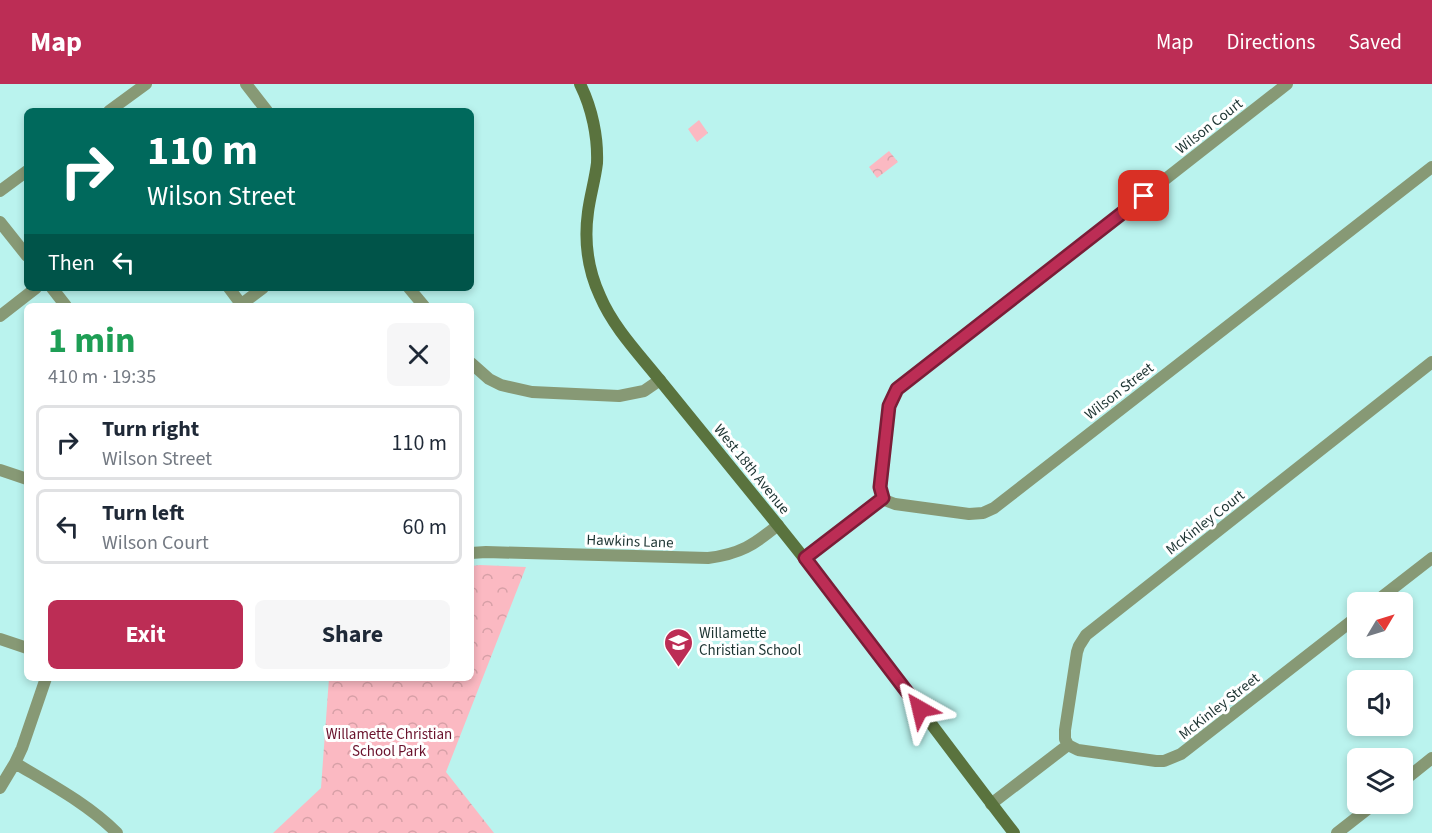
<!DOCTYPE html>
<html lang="en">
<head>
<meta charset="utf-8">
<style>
	:root { --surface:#fff; --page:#f6f6f7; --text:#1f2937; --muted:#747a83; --line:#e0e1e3; --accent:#bc2d55 }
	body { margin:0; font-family:"Source Sans 3",sans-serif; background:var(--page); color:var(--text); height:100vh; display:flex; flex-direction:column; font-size:22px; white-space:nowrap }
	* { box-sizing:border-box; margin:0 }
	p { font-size:20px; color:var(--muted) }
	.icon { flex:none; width:33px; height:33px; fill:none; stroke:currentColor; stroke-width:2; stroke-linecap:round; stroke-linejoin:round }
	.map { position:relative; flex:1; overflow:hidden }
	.panel { position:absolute; left:24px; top:219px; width:450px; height:378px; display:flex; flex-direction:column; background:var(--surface); border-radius:9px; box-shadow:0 3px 9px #0003 }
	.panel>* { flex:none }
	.top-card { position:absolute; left:24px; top:24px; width:450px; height:183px; border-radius:9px; box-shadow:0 3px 9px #0003; background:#00695c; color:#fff; overflow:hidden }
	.needle { width:39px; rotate:52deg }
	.controls { position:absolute; left:1347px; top:508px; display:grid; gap:12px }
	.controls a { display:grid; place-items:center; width:66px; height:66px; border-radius:9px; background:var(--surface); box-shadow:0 3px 9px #0003; font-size:30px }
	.pin { position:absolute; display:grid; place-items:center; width:51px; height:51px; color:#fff; margin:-26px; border-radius:12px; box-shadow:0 3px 9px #0006 }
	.me { position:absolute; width:66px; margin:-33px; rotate:323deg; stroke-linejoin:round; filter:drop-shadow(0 0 4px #0008) }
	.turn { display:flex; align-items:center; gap:21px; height:126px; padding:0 24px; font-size:27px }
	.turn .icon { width:78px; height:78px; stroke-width:2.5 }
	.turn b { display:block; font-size:42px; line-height:51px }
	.then { display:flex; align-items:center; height:57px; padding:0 24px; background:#0003; gap:12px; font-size:22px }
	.round { display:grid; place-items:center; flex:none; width:63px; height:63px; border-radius:9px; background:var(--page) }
	.headline { display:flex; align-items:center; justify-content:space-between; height:102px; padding:0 24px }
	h1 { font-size:36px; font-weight:700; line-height:45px; color:#1e9e55 }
	.primary-button { display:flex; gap:12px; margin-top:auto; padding:12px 24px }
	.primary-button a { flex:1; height:69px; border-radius:9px; background:var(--accent); color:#fff; font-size:24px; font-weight:700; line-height:69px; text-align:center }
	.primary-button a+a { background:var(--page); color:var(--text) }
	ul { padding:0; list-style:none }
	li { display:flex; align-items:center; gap:18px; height:75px; margin:0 12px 9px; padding:0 12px; border:3px solid var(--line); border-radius:9px }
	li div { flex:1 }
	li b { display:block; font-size:22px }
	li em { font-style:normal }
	header { display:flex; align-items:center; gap:36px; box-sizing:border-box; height:84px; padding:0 30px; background:var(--accent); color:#fff }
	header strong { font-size:28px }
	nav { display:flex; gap:33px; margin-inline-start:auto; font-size:21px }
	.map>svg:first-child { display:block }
</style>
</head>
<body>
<header>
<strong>Map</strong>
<nav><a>Map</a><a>Directions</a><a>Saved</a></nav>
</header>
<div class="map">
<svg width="1432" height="749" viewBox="0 0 1432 749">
	<defs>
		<pattern id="park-crowns" width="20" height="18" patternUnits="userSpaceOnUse" patternTransform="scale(1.5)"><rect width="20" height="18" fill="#fbb9c2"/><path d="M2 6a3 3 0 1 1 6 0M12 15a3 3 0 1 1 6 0" fill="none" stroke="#d7a0a7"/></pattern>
	</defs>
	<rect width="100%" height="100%" fill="#baf3ee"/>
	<path fill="url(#park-crowns)" d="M 699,36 L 708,49 L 697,58 L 688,45 Z
		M 889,67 L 898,78 L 877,94 L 869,83 Z
		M 480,481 L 526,483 L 446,688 L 494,749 L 273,749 L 321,704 L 329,594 L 471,594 L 471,482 Z"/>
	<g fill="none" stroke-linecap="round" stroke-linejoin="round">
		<path stroke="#879975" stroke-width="12" d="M 246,0 L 267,27
			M 109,27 L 146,0
			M 0,107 L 27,87
			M 0,138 L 27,172
			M 52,204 L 66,222
			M 229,204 L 241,220
			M 409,204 L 424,222
			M 239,222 L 263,204
			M 0,232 L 36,204
			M 471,279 L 489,295 L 501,301 L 532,308 L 619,312 L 644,307 L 660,296
			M 0,386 L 27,395
			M 883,414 L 880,403 L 889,322 L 897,305 L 1287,0
			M 805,474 L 883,414 L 887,417 L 895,420 L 969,430 L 983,429 L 994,424 L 1432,83
			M 1374,519 L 1432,474
			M 1068,661 L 1065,655 L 1065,646 L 1077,568 L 1079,562 L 1086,551 L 1432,278
			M 15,679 C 50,700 88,720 117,749
			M 0,704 L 15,679 L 22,664 L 46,594
			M 991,720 L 1068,661 L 1078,666 L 1156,677 L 1164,677 L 1181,670 L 1358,532"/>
		<path stroke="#879975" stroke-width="12" d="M 471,469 L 486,468 L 708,474 C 740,470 754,461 778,441
			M 0,555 L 27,564
			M 1402,698 L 1432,674
			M 1337,749 L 1374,720"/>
		<path stroke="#5a733e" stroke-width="12" d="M 580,0 C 592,24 598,53 597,79 C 595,96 590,112 588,128 C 584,157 588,186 600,212 C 614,245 641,272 663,300 C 696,341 730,382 763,423 C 850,529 930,640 1014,749"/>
	</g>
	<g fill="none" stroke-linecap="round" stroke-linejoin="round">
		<defs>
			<path id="route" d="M 920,625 L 805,474 L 883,414 L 880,403 L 889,322 L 897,305 L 1144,112"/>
		</defs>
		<use href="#route" stroke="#7a1d37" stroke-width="15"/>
		<use href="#route" stroke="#bc2d55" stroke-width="10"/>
	</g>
	<defs>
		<symbol id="school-pin" viewBox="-11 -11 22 30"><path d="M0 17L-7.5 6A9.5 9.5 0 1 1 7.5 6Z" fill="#bc2d55" stroke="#fff"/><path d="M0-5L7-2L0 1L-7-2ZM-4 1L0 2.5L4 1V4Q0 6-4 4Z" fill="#fff"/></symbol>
	</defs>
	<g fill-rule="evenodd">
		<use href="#school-pin" x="662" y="542" width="33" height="45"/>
	</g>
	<g text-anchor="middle" stroke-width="6" stroke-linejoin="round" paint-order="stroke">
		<g font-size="15" fill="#1d3432" stroke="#fff">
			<text transform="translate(1209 42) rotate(-38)" y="5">Wilson Court</text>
			<text transform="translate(1119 307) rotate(-38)" y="5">Wilson Street</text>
			<text transform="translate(752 385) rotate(51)" y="5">West 18th Avenue</text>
			<text transform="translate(1205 438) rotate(-38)" y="5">McKinley Court</text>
			<text transform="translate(630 457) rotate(2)" y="5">Hawkins Lane</text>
			<text transform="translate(1219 622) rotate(-38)" y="5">McKinley Street</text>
		</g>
		<g font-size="15" fill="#1d3432" stroke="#fff" text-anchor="start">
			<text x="699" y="554">Willamette<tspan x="699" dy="17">Christian School</tspan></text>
		</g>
		<g font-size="15" fill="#69112b" stroke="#fff">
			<text x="389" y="655">Willamette Christian<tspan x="389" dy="17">School Park</tspan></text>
		</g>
	</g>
</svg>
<div class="controls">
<a><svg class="needle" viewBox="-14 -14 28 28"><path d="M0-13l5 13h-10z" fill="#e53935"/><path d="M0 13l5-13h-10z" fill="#747a83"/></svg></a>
<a><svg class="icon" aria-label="sound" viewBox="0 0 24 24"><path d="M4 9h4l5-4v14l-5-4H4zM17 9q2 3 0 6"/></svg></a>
<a><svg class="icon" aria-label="layers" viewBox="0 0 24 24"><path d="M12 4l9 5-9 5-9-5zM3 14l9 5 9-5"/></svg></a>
</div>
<div class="pin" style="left:1144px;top:112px;background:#d93025"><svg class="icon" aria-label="arrive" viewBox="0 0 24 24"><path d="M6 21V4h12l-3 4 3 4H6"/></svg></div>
<svg class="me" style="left:920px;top:625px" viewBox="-20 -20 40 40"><path d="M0-17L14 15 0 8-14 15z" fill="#bc2d55" stroke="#fff" stroke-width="4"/></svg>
<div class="top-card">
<div class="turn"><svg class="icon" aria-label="right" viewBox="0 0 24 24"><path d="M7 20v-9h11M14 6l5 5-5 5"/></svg><div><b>110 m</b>Wilson Street</div></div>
<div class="then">Then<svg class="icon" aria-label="left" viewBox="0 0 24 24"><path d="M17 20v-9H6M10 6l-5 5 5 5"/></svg></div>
</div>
<section class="panel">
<div class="headline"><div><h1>1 min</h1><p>410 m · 19:35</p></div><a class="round"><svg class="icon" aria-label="close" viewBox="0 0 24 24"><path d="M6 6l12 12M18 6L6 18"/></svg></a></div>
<ul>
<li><svg class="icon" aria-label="right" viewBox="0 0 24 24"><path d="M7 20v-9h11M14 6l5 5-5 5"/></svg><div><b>Turn right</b><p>Wilson Street</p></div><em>110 m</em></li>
<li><svg class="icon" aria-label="left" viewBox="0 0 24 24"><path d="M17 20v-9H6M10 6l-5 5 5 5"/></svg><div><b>Turn left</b><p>Wilson Court</p></div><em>60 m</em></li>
</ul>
<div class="primary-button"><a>Exit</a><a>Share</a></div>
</section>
</div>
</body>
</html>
